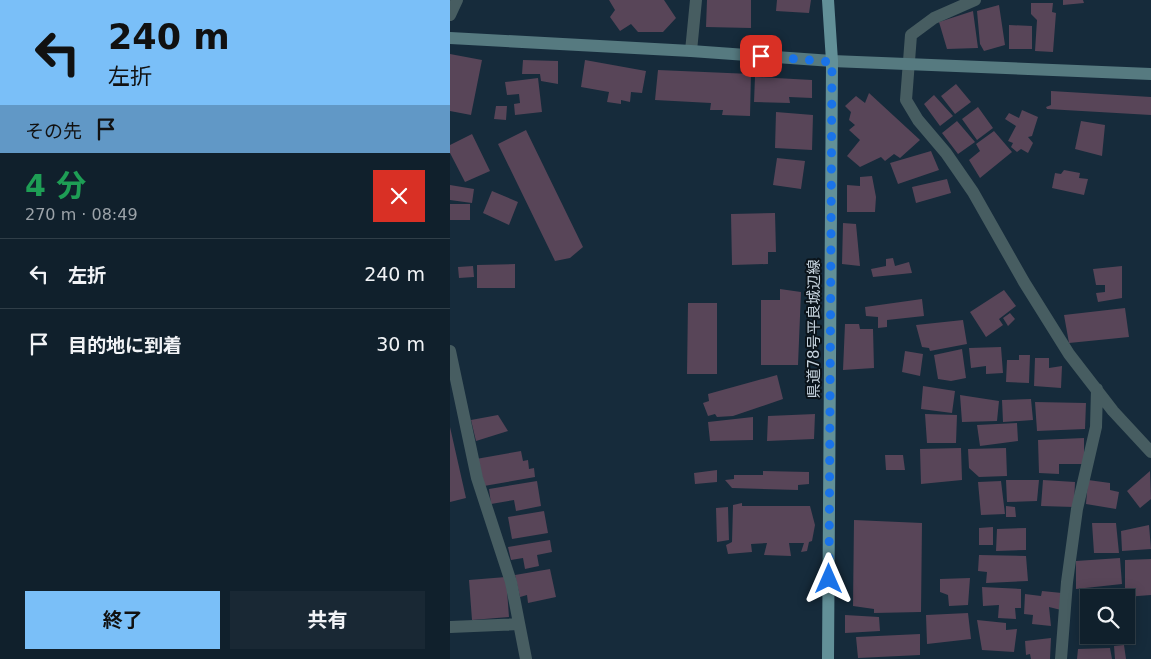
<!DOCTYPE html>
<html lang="ja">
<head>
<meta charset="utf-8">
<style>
	:root { --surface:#10202c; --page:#192834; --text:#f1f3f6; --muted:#9ca3a9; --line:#303e48; --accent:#7abff8 }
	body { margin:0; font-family:"DejaVu Sans","Noto Sans JP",sans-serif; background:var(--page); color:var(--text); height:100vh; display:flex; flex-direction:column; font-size:19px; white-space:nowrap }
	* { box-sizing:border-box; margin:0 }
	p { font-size:16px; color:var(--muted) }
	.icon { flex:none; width:28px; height:28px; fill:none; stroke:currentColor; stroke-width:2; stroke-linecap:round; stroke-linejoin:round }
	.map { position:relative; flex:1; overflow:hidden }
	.panel { display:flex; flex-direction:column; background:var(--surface); width:450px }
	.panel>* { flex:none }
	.hud { background:#7abff8; color:#111; overflow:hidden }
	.buttons { position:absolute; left:630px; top:589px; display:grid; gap:10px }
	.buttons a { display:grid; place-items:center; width:55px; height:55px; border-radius:0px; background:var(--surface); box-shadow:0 2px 12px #0003,0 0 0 1px var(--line); font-size:25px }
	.pin { position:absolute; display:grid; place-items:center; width:42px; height:42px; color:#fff; margin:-21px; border-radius:10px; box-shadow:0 2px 8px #0006 }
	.me { position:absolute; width:55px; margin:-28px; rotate:0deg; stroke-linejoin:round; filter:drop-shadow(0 0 4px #0008) }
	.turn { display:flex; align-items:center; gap:18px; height:105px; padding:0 25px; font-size:22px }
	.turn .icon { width:65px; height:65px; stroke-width:2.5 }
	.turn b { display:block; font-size:35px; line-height:42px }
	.then { display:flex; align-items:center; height:48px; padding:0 25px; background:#0003; gap:10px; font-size:19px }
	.round { display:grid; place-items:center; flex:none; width:52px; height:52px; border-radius:0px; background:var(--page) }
	.headline { display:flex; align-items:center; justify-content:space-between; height:85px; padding:0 25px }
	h1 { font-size:30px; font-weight:700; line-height:38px; color:#1e9e55 }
	.cta { display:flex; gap:10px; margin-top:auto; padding:10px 25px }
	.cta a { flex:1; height:58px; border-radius:0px; background:var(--accent); color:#111; font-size:20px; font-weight:700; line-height:58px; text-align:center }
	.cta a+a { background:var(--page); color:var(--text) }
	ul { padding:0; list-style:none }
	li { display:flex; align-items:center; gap:15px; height:70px; padding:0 25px; border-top:1px solid var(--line) }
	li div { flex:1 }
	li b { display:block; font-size:19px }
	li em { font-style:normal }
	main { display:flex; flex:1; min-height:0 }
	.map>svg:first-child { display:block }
</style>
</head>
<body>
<main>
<section class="panel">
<div class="hud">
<div class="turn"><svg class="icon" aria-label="left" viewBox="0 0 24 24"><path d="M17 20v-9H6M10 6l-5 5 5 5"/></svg><div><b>240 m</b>左折</div></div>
<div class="then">その先<svg class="icon" aria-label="arrive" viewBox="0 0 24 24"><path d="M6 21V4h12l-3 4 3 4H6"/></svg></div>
</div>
<div class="headline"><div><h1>4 分</h1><p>270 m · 08:49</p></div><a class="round" style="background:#d93025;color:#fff"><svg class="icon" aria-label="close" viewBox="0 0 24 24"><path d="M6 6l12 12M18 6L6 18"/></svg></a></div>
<ul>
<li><svg class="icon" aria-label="left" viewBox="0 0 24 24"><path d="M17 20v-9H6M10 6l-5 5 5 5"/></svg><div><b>左折</b></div><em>240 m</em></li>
<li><svg class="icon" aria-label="arrive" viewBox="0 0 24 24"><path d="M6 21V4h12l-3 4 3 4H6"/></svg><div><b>目的地に到着</b></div><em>30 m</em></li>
</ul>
<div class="cta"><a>終了</a><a>共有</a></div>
</section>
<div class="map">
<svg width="701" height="659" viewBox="0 0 701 659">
	<rect width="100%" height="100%" fill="#162b3b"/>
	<path fill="#584558" d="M 159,0 L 214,0 L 226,18 L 213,32 L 188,32 L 181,24 L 170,31 L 160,17 L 165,10 Z
		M 257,0 L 301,0 L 301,28 L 256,27 Z
		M 327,0 L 361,0 L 359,13 L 326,11 Z
		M 613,0 L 633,0 L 634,3 L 613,5 Z
		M 581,3 L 603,3 L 602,12 L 606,13 L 603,52 L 585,51 L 587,20 L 581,14 Z
		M 549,5 L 555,45 L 534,51 L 530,44 L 527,11 Z
		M 523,11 L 528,48 L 497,49 L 489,22 Z
		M 559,25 L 582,26 L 582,49 L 559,49 Z
		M 0,54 L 32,60 L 21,115 L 0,111 Z
		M 73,60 L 108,61 L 108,84 L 91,81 L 90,74 L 72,74 Z
		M 135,60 L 196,71 L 192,93 L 181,92 L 180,102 L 171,100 L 171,104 L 157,102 L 159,92 L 131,87 Z
		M 208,70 L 301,74 L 300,116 L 272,115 L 273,110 L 260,110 L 261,103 L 205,100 Z
		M 305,77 L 362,80 L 362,98 L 339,97 L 340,103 L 304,102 Z
		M 88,78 L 92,112 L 65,115 L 64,104 L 70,103 L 69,94 L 57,95 L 55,82 Z
		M 506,84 L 521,102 L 505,114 L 491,96 Z
		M 601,91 L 701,97 L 701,115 L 597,109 L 596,107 L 601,105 Z
		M 419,93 L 470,140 L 450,158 L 444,154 L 435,161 L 431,157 L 410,167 L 397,156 L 410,140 L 399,130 L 405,125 L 399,120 L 401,112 L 395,106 L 406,96 L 415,103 Z
		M 484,95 L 503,116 L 490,126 L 474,104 Z
		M 46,106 L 57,106 L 56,120 L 44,119 Z
		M 528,107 L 543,128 L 527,140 L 512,119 Z
		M 572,110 L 588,117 L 582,136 L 578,137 L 583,143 L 578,153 L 571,149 L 567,152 L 561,147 L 563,143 L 558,141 L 566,126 L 555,119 L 559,113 L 569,118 Z
		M 326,112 L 363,115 L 362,150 L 325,148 Z
		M 507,121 L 525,142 L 508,154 L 492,133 Z
		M 631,121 L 655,125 L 652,156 L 625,149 Z
		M 76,130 L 133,247 L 120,258 L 105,261 L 48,144 Z
		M 544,131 L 562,152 L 530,178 L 519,160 L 530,151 L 526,144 Z
		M 22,134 L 40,171 L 15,182 L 0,153 L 0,145 Z
		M 481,151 L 489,170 L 448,184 L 440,163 Z
		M 327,158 L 355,161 L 351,189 L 323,185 Z
		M 614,170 L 630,173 L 629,178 L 638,179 L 634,195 L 602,188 L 605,173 L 611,174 Z
		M 422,176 L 426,197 L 425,212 L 397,212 L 397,185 L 410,186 L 410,177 Z
		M 497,179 L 501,193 L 466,203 L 462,187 Z
		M 0,185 L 24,189 L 22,203 L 0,200 Z
		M 42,191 L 68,202 L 59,225 L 33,213 Z
		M 0,204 L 20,204 L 20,220 L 0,220 Z
		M 325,213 L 326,252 L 318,252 L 318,264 L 282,265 L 281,214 Z
		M 393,223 L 406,224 L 410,266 L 392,264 Z
		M 443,258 L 445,266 L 459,262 L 462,273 L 423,277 L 421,269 L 436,266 L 436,259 Z
		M 65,264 L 65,288 L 27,288 L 27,265 Z
		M 23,266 L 24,277 L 9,278 L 8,267 Z
		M 672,266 L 672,298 L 648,302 L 646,293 L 655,292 L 655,285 L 646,285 L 643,269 Z
		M 330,289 L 351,292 L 348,365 L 311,365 L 311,300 L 330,300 Z
		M 554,290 L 566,306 L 549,319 L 553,325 L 536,337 L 520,312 Z
		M 472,299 L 474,316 L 437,320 L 437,327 L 428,328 L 428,317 L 416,316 L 415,307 Z
		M 238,303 L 267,303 L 267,374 L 237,374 Z
		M 675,308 L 679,337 L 619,343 L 614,315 Z
		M 560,313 L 565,319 L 558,326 L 553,318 Z
		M 513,320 L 517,344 L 480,351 L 479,348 L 472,347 L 466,325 Z
		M 395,324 L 409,324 L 410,329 L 423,329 L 424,368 L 393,370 Z
		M 551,347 L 553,373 L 536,374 L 536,366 L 521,368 L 519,348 Z
		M 512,349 L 516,378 L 501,381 L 488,379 L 484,355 Z
		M 455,351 L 473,354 L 470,376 L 452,372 Z
		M 569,355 L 580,355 L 579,383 L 556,382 L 557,360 L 569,360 Z
		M 585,358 L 599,358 L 599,368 L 612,366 L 611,388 L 584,386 Z
		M 327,375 L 333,399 L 283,416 L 267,417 L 265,414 L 258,416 L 253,403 L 259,401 L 258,394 Z
		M 473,386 L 505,391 L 502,413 L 471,409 Z
		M 510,395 L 549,401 L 547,421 L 512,422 Z
		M 581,399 L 583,420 L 553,422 L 552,400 Z
		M 585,402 L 636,403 L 635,429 L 587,431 Z
		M 365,414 L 364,439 L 317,441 L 318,416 Z
		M 475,414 L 507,415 L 506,443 L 477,443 Z
		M 48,415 L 58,431 L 26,441 L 21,420 Z
		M 303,417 L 303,440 L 260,441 L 258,422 Z
		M 567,423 L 568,441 L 530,446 L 527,425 Z
		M 0,427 L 16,498 L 0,502 Z
		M 634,438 L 634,464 L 609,464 L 609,474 L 589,473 L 588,440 Z
		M 511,448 L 512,480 L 471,484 L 470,449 Z
		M 556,448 L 557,476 L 529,477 L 519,468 L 518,449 Z
		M 71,451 L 73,461 L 78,460 L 79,469 L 84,468 L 85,477 L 34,486 L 26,459 Z
		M 435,455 L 453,455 L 455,470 L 436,470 Z
		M 267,470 L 267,482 L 245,484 L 244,473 Z
		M 313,471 L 359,472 L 359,484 L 348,485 L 348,490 L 282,488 L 275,480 L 284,479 L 284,475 L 313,475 Z
		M 700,471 L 701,499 L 690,508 L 677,491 Z
		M 556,480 L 589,480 L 587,501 L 557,502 Z
		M 593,480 L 625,482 L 624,507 L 591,506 Z
		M 638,480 L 660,483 L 660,490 L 669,492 L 666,509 L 636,504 Z
		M 87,481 L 91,506 L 66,511 L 64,500 L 41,504 L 39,489 Z
		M 551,481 L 555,514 L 531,515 L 528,482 Z
		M 292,503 L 292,506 L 360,506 L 365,525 L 362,541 L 359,542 L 357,551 L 351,552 L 354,543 L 339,543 L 341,556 L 314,555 L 317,543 L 301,544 L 302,552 L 278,554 L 276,545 L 282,542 L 283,505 Z
		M 556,506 L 565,507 L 566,517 L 556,517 Z
		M 278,507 L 279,540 L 267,542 L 266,508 Z
		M 94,511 L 98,533 L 62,539 L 58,517 Z
		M 404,520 L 472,523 L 471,612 L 424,613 L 424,609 L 403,606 Z
		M 642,523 L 666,523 L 669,553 L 644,553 Z
		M 699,525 L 701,549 L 672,551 L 671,531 Z
		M 543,527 L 543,545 L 529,545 L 529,528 Z
		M 576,528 L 576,550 L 546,551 L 547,529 Z
		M 100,540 L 102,552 L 87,555 L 89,566 L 75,569 L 73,558 L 61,560 L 58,547 Z
		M 529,555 L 576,556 L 578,581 L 536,583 L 537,572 L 528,571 Z
		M 670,558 L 672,584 L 626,589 L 626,561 Z
		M 701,559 L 701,595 L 675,597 L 675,560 Z
		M 100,569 L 106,597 L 78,603 L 77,595 L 70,597 L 65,575 Z
		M 56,577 L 59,617 L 22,620 L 19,580 Z
		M 520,578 L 518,605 L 499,606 L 498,595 L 490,592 L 490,579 Z
		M 532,587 L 571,589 L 571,608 L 565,608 L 566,619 L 548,618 L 549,605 L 533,606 Z
		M 592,591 L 612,593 L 611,610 L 599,607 L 601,626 L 582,624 L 583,615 L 574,614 L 575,594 L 591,596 Z
		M 639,607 L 639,632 L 634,634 L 629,610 Z
		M 518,613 L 521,639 L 477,644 L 476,615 Z
		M 395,615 L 429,617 L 430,631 L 395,633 Z
		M 527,620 L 556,623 L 556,630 L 567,629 L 564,652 L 532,650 Z
		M 470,634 L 470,655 L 408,658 L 406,637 Z
		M 641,635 L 663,635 L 664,639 L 642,643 Z
		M 601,638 L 600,659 L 581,659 L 580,654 L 576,655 L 575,641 Z
		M 674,645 L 676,659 L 665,659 L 664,646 Z
		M 660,648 L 662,659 L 627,659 L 628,649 Z"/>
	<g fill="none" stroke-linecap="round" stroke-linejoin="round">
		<path stroke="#475d61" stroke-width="12" d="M 525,0 L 484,18 L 461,35 L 456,100 L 468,120 L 496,153 L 523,192 L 574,282 L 619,354 L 663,411 L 701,452
			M 0,15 L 7,0
			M 241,51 L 246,0
			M 0,351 L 27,478 L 61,582 L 76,659
			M 0,627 L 69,624
			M 611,659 L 617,582 L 627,509 L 646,427 L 647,389"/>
		<path stroke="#567a80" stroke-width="12" d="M 0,38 L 241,51 L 382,61 L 701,74"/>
		<path stroke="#629098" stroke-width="12" d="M 378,659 L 382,61 L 378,0"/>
	</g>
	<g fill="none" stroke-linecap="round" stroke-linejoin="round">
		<path stroke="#1a73e8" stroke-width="9" stroke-dasharray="0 16.2" d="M 311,56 L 382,62 L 379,579"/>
	</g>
	<g text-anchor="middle" stroke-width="4" stroke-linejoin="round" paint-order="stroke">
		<g font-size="15" fill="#c6d3de" stroke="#0a131a">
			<text transform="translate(364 329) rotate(-90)" y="5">県道78号平良城辺線</text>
		</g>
	</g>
</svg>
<div class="buttons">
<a><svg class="icon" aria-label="search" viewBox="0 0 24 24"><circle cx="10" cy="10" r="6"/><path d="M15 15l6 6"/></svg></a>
</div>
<div class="pin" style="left:311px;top:56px;background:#d93025"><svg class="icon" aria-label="arrive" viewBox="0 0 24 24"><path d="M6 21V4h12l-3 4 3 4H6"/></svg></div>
<svg class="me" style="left:379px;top:579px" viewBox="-20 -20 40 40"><path d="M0-17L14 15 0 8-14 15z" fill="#1a73e8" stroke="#fff" stroke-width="4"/></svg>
</div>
</main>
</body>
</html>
